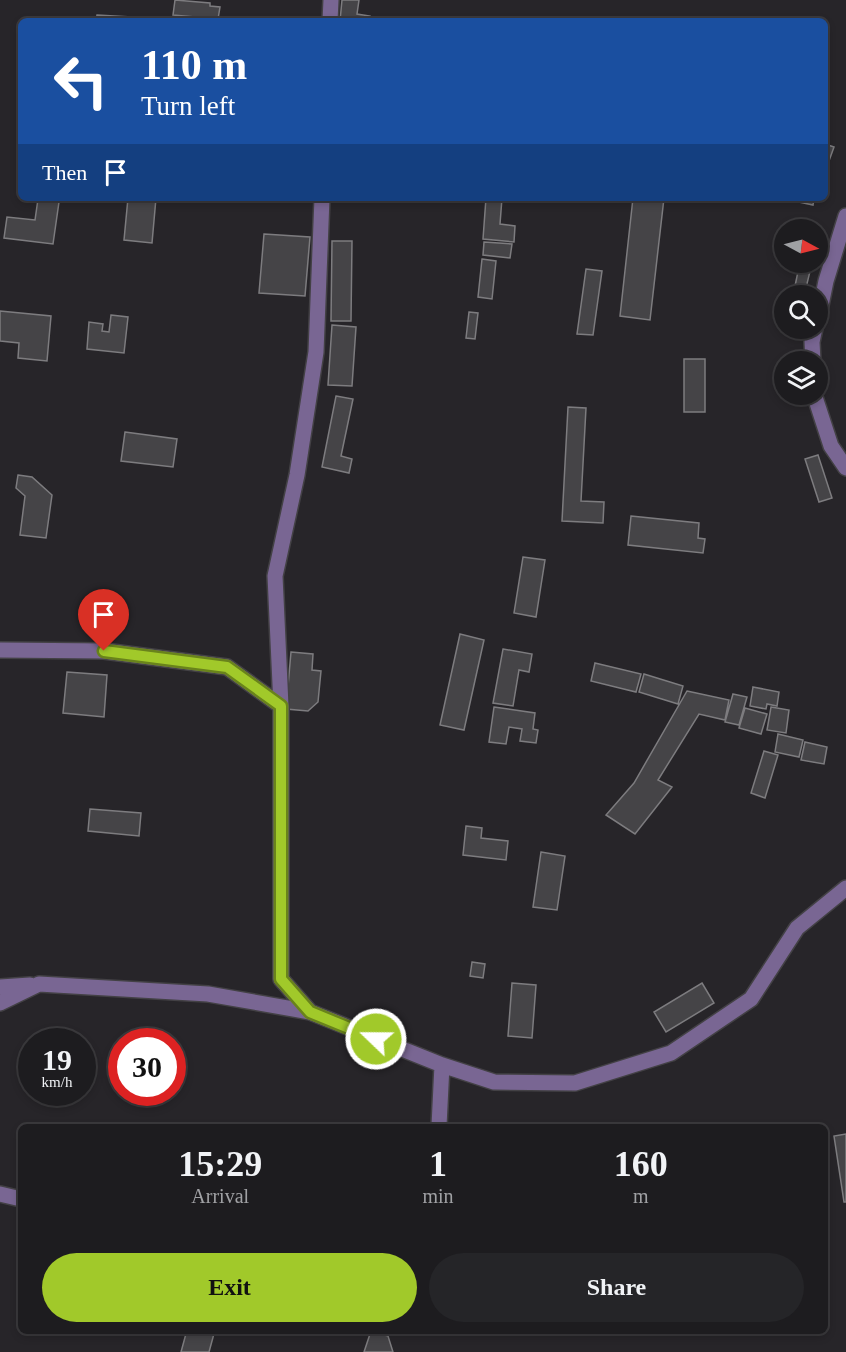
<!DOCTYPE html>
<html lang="en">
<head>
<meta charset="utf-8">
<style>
	:root { --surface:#1d1c1f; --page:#252528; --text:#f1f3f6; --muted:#a0a1a4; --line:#3b3a3d; --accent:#a1c92a }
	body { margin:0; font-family:Georgia,serif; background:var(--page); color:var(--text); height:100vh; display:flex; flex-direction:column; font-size:22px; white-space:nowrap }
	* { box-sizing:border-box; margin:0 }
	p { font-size:20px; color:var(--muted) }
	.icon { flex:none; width:33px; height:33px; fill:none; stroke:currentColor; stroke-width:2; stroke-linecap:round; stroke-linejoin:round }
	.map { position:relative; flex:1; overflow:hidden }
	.details { position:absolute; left:18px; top:1124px; width:810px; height:210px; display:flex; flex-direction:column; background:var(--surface); border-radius:9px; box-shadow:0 3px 9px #0003,0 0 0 2px var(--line) }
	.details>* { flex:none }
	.top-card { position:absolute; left:18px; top:18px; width:810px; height:183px; border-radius:9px; box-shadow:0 3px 9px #0003,0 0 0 2px var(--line); background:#1a4fa0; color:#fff; overflow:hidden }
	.needle { width:39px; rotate:97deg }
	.buttons { position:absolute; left:774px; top:219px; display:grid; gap:12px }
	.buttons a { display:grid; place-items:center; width:54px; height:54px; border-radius:50%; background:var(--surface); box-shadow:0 3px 9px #0003,0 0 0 2px var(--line); font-size:30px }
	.speed { position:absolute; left:18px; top:1028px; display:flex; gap:12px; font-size:30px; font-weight:700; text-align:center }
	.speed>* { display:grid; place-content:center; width:78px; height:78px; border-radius:50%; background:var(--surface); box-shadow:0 3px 9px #0003,0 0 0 2px var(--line); line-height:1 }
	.speed small { font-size:15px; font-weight:400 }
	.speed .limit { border:9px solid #d22; background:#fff; color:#111 }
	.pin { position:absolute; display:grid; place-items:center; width:51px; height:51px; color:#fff; margin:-62px -26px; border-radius:50% 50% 50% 0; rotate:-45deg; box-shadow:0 0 6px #0007 }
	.pin .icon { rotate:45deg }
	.me { position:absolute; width:66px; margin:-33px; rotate:292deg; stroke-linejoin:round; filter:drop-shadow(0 0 4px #0008) }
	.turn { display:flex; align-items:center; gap:21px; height:126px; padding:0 24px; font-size:27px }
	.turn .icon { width:78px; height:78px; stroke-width:2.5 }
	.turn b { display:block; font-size:42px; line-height:51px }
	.then { display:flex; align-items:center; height:57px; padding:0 24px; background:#0003; gap:12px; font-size:22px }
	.eta { display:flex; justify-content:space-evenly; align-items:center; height:102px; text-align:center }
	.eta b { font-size:36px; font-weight:700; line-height:42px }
	.button { display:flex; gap:12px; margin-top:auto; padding:12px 24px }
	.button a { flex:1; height:69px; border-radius:36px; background:var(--accent); color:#111; font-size:24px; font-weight:700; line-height:69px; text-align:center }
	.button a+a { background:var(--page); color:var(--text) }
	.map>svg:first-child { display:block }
</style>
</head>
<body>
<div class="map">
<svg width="846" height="1352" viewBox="0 0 846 1352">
	<rect width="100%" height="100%" fill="#272529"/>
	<path fill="#454447" stroke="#7d7c7f" stroke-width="1.5" d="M 175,0 L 210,3 L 210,6 L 220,7 L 218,19 L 173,15 Z
		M 342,0 L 359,0 L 357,14 L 370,16 L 369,21 L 340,21 Z
		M 97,15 L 149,18 L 149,21 L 96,21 Z
		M 825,144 L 834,147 L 825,172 Z
		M 128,198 L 156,198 L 152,243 L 124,240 Z
		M 486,198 L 502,198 L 500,224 L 515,226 L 514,242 L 483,239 Z
		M 633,198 L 664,198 L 650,320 L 620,316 Z
		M 795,198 L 814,198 L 813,205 L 794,201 Z
		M 38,199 L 59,202 L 53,244 L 4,238 L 7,217 L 35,220 Z
		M 264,234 L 310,237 L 305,296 L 259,293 Z
		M 332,241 L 352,241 L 351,321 L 331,321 Z
		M 484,242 L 512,244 L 510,258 L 483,255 Z
		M 482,259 L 496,261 L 492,299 L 478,297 Z
		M 800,262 L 812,263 L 806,288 L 795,286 Z
		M 586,269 L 602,271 L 593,335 L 577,334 Z
		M 0,311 L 51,316 L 47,361 L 18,358 L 19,343 L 0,341 Z
		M 469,312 L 478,313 L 475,339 L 466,338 Z
		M 111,315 L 128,317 L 124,353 L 87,349 L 89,322 L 103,324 L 102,331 L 109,332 Z
		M 332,325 L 356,327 L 352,386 L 328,385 Z
		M 684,359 L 705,359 L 705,412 L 684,412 Z
		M 336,396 L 353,399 L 341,456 L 352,459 L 349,473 L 322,467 Z
		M 568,407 L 586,408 L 581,501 L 604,502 L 603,523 L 562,521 Z
		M 125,432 L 177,439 L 173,467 L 121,461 Z
		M 818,455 L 832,498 L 819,502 L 805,459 Z
		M 18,475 L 32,477 L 52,495 L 46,538 L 20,535 L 25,496 L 16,488 Z
		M 631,516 L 699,523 L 698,538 L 705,539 L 703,553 L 628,545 Z
		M 523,557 L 545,560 L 536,617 L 514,613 Z
		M 460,634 L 484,640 L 464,730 L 440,725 Z
		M 503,649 L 532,654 L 529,672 L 519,670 L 513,706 L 493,703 Z
		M 291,652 L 313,654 L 312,670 L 321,671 L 318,702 L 308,711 L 286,709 Z
		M 595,663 L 641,674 L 636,692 L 591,681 Z
		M 67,672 L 107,675 L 104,717 L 63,713 Z
		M 644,674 L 683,686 L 678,704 L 639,692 Z
		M 753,687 L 779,692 L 777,706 L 767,704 L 766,709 L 750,706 Z
		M 687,691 L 729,700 L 725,720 L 699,714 L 658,780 L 672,787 L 635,834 L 606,815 L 634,783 Z
		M 733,694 L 747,697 L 739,725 L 725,722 Z
		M 494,707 L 535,713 L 533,729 L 538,730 L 536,743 L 520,741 L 522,729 L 509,727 L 506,744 L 489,742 Z
		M 771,707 L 789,710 L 786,733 L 767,730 Z
		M 745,708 L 767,714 L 761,734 L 739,728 Z
		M 778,734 L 803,740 L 799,757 L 775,752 Z
		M 805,742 L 827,747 L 824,764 L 801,760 Z
		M 764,751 L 778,755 L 765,798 L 751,793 Z
		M 90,809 L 141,813 L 139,836 L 88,831 Z
		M 466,826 L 482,828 L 481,838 L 508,841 L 506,860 L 463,855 Z
		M 541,852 L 565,856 L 557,910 L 533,907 Z
		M 472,962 L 485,964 L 483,978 L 470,976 Z
		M 512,983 L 536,985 L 532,1038 L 508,1036 Z
		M 702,983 L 714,1003 L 666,1032 L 654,1012 Z
		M 846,1134 L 846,1202 L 844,1202 L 834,1136 Z
		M 187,1330 L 215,1330 L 209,1352 L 181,1352 Z
		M 371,1331 L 388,1336 L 393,1352 L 364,1352 Z"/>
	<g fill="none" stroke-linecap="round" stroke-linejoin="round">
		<defs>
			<path id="street" d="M 330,21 L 331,0
				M 818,320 L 826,281 L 846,216
				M 813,362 L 812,342 L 815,328
				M 814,394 L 831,446 L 846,468
				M 0,650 L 104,651 L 227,667 L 281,706
				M 0,987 L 30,985
				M 0,1003 L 39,984 L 208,994 L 310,1012 L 442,1065 L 494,1082 L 575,1083 L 671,1053 L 751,999 L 797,928 L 846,888
				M 310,1012 L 281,979 L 281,706 L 275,576 L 297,475 L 316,352 L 322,198
				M 439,1126 L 442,1065
				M 0,1194 L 21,1199"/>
		</defs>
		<use href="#street" stroke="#434145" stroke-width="18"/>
		<use href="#street" stroke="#796693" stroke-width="15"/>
	</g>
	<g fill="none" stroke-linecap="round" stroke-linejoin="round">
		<defs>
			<path id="route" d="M 104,651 L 227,667 L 281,706 L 281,979 L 310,1012 L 376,1039"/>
		</defs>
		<use href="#route" stroke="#69831b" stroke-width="15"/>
		<use href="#route" stroke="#a1c92a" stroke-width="10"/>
	</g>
</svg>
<div class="buttons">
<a><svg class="needle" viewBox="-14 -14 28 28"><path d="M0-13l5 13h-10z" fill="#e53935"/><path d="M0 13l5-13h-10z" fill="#a0a1a4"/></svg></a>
<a><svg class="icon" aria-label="search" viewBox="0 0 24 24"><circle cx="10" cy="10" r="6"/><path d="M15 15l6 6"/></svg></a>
<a><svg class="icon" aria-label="layers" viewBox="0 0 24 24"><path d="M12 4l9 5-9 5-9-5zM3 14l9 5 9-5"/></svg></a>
</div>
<div class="speed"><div>19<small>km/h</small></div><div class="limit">30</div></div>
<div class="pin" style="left:104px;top:651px;background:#d93025"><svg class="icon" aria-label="arrive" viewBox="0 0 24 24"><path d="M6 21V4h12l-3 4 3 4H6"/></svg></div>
<svg class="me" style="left:376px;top:1039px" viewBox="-20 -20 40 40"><circle r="17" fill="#a1c92a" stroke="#fff" stroke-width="3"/><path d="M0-11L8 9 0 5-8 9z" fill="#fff"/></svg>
<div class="top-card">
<div class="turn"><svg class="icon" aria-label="left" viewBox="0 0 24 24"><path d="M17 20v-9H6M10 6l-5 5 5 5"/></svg><div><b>110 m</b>Turn left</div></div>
<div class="then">Then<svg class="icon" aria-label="arrive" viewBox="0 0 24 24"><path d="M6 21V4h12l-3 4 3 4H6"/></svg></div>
</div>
<section class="details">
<div class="eta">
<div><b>15:29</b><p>Arrival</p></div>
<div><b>1</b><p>min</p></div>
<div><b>160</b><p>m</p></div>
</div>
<div class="button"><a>Exit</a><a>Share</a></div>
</section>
</div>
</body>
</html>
